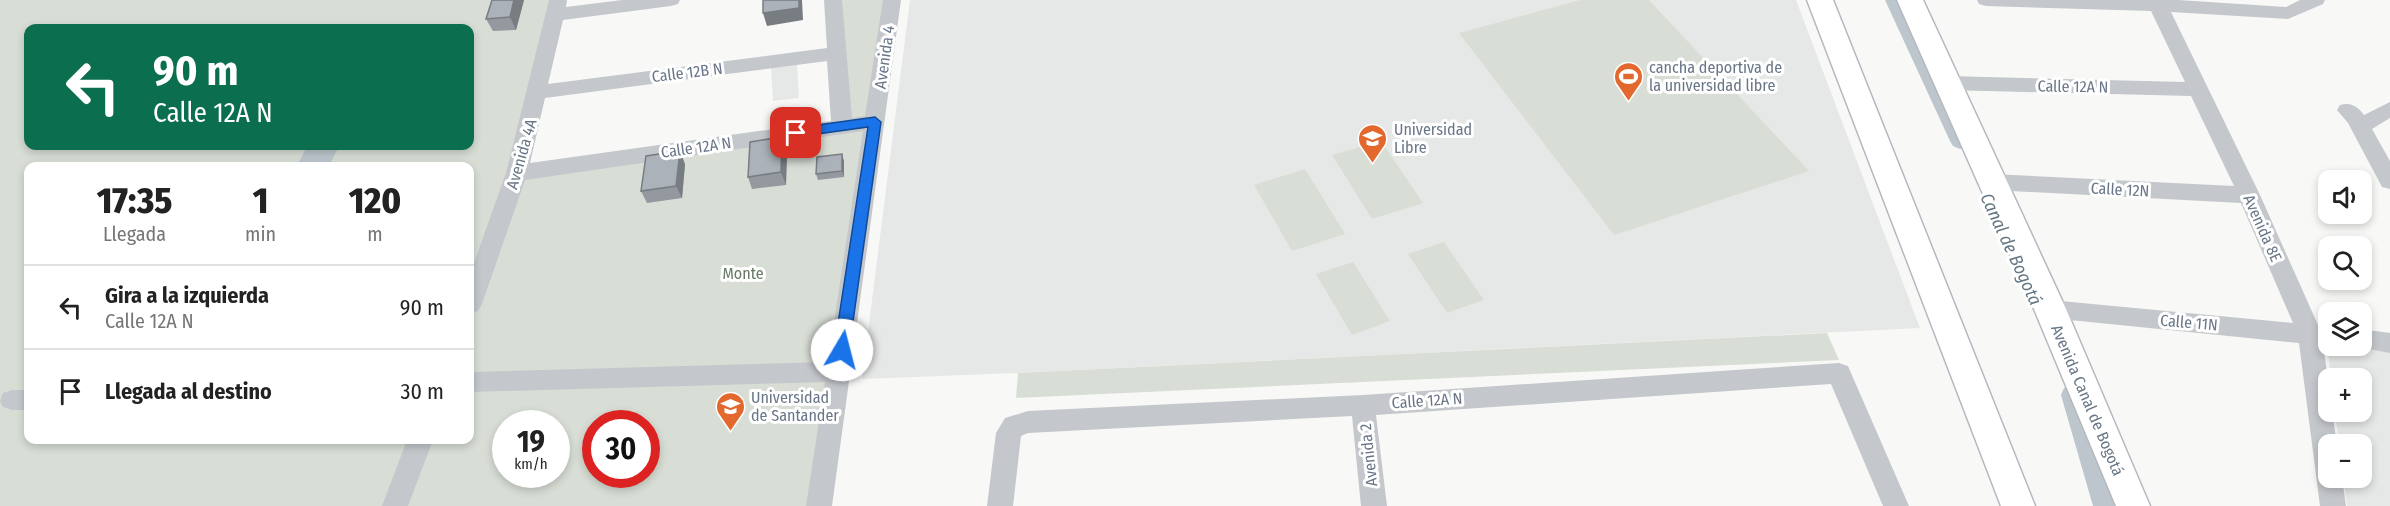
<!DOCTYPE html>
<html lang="es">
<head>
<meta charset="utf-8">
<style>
	:root { --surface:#fff; --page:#f6f6f6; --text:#222; --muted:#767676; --line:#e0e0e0 }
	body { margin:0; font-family:"Fira Sans Condensed",sans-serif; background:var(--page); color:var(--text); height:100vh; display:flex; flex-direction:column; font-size:22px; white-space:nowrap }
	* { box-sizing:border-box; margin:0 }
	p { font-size:20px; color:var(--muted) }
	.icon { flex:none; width:33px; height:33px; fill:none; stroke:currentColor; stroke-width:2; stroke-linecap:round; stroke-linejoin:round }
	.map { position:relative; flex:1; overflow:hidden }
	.side { position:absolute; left:24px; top:162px; width:450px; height:282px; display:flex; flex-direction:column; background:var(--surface); border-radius:12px; box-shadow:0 3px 9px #0003 }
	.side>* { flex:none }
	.guide { position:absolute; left:24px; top:24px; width:450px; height:126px; border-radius:12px; box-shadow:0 3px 9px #0003; background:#0b6e4f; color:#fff; overflow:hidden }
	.controls { position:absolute; left:2318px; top:170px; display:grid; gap:12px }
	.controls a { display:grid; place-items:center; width:54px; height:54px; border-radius:12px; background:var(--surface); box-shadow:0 3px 9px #0003; font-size:30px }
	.speed { position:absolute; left:492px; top:410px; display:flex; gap:12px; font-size:30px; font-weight:700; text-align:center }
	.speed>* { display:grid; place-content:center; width:78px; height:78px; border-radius:50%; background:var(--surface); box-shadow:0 3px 9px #0003; line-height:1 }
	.speed small { font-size:15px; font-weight:400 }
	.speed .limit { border:9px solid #d22; background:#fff; color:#111 }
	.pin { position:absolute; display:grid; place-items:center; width:51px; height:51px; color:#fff; margin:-26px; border-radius:12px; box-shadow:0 3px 9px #0006 }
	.me { position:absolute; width:66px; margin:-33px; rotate:8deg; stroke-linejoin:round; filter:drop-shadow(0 0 4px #0008) }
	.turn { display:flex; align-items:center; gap:21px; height:126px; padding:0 30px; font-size:27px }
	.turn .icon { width:78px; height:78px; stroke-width:2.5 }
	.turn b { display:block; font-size:42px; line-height:51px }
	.eta { display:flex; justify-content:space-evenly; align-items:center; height:102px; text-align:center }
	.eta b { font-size:36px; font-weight:800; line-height:42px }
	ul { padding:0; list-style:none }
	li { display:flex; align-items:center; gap:18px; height:84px; padding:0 30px; border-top:2px solid var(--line) }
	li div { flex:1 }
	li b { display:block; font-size:22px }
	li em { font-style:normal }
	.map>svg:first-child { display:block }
</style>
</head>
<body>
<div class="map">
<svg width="2390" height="506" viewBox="0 0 2390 506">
	<rect width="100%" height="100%" fill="#f8f9f6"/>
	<path fill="#e6e8e7" d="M 910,0 L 1796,0 L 1920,328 L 1018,373 L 862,379 Z
		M 797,64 L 799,98 L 773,101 L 771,68 Z
		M 2327,344 L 2390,351 L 2390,506 L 2347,506 L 2343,477 L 2361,477 L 2361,444 L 2339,444 L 2335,411 L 2361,411 L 2361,378 L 2331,378 Z"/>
	<path fill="#d8ded5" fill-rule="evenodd" d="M 0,0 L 560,0 L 518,173 L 875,122 L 821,506 L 0,506 ZM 28,28 L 470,28 L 470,146 L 28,146 ZM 28,166 L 470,166 L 470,440 L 28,440 ZM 506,423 L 556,423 L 556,474 L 506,474 ZM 596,423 L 646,423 L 646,474 L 596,474 Z
		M 839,0 L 885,0 L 869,117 L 847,121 Z
		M 1580,0 L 1649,0 L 1809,171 L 1614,235 L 1459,33 Z
		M 1381,141 L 1423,203 L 1372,219 L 1332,155 Z
		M 1305,169 L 1345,234 L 1292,251 L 1254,185 Z
		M 1444,242 L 1484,300 L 1447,313 L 1408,254 Z
		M 1353,262 L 1390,321 L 1352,335 L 1316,274 Z
		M 1827,333 L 1839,360 L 1016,398 L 1018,373 Z"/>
	<path fill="#bcc6cc" d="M 307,146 L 339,146 L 329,166 L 297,166 Z"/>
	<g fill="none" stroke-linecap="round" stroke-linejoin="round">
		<path fill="#bcc6cc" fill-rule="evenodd" d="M 1885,0 L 1903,0 L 1970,141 L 1967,146 L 1960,149 L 1953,146 L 1950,141 Z
			M 2073,385 L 2082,388 L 2085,395 L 2119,506 L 2093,506 L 2061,395 L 2064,388 Z"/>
		<defs>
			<path id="major" d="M 1807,0 L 1833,0 L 2035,506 L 2001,506 Z
				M 1897,0 L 1923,0 L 2066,309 L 2150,506 L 2116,506 L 2034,309 Z"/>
		</defs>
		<use href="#major" stroke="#b5b9be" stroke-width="3"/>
		<path fill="#c4c7cb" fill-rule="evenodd" d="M 549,0 L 567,0 L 566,7 L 622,0 L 680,0 L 678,4 L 671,6 L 563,20 L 548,84 L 827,48 L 824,0 L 842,0 L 852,118 L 865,116 L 883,0 L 901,0 L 832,506 L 806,506 L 825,382 L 470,392 L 470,372 L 828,362 L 863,131 L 525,180 L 482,304 L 478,311 L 470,313 L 470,274 L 506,173 ZM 827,61 L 831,121 L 530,163 L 545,98 Z
			M 1977,0 L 2178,0 L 2286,7 L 2300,0 L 2325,0 L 2323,4 L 2288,19 L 2171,12 L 2260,195 L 2318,325 L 2328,326 L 2328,345 L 2330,345 L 2323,345 L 2328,379 L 2328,411 L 2332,411 L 2337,444 L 2328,444 L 2328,477 L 2342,477 L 2346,506 L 2320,506 L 2299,343 L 2050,318 L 2042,316 L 2038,309 L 2042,302 L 2050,300 L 2293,323 L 2241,203 L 1992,190 L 1984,188 L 1981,182 L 1984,176 L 1992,174 L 2234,186 L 2191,96 L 1947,90 L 1940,88 L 1937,83 L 1940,78 L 1947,76 L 2185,82 L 2151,11 L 1986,6 L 1979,4 Z
			M 2390,102 L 2390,118 L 2372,129 L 2390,161 L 2390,189 L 2382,187 L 2348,123 L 2337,110 L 2340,105 C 2351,102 2357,106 2364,115 Z
			M 2361,329 L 2390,333 L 2390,353 L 2353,346 L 2361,345 Z
			M 1839,363 L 1848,366 L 1851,373 L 1909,506 L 1883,506 L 1831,384 L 1376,415 L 1387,506 L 1361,506 L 1352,416 L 1028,433 L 1021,436 L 1013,506 L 987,506 L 996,433 L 1005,418 L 1028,411 L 1363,395 Z
			M 12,390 L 28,390 L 28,410 L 12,410 L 3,407 L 0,401 L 3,393 Z
			M 407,440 L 433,440 L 408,506 L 382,506 Z"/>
		<use href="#major" fill="#fff" fill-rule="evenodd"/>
	</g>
	<path fill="#93999f" d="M 524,0 L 516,30 L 493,31 L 486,19 Z
		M 782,137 L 787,150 L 786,185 L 752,189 L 748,177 Z
		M 844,161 L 844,177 L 818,180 L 816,174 Z
		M 685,164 L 682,198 L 647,203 L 641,191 Z"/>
	<path fill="#787d82" d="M 514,0 L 524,0 L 516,30 L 510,17 Z
		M 799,0 L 802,0 L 803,20 L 767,26 L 763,13 Z
		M 782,137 L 787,150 L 786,185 L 781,172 Z
		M 680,151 L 685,164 L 682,198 L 676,186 Z
		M 842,154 L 844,161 L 844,177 L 842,171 Z"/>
	<path fill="#abb2b9" stroke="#787d82" stroke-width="1.5" d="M 492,0 L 514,0 L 510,17 L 486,19 Z
		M 763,0 L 799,0 L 799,8 L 763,13 Z
		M 782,137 L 781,172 L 748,177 L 750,142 Z
		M 680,151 L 676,186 L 641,191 L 646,156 Z
		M 842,154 L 842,171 L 816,174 L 817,157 Z"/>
	<path fill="#1a73e8" stroke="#114b97" stroke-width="1.5" d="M 875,117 L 881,122 L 849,350 L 847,354 L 836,354 L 834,350 L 868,127 L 796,137 L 789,133 L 796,128 Z"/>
	<defs>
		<symbol id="stadium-pin" viewBox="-11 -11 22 30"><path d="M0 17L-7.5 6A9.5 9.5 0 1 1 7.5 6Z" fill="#e2682d" stroke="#fff"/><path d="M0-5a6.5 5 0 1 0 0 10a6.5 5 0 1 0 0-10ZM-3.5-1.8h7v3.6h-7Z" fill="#fff"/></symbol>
		<symbol id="university-pin" viewBox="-11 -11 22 30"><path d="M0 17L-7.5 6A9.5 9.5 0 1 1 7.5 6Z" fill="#e2682d" stroke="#fff"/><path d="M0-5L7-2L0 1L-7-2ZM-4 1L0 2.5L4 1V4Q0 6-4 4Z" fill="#fff"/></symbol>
	</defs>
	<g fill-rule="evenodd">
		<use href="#stadium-pin" x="1612" y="60" width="33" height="45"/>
		<use href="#university-pin" x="1356" y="122" width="33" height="45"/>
		<use href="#university-pin" x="714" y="390" width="33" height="45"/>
	</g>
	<g text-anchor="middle" stroke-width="6" stroke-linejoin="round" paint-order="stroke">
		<g font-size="16" fill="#687687" stroke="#fff">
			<text transform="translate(884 57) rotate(-82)" y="6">Avenida 4</text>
			<text transform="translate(687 72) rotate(-7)" y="6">Calle 12B N</text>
			<text transform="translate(2073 86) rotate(1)" y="6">Calle 12A N</text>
			<text transform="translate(696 147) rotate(-8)" y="6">Calle 12A N</text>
			<text transform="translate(521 154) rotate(-74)" y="6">Avenida 4A</text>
			<text transform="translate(2120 189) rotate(3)" y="6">Calle 12N</text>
			<text transform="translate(2263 228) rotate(66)" y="6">Avenida 8E</text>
			<text transform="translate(2189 322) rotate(5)" y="6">Calle 11N</text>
			<text transform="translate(1427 400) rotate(-4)" y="6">Calle 12A N</text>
			<text transform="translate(2088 400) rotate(67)" y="6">Avenida Canal de Bogotá</text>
			<text transform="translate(1368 455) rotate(-96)" y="6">Avenida 2</text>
		</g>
		<g font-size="16" fill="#687687" stroke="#fff" text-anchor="start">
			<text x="1649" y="73">cancha deportiva de<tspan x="1649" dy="18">la universidad libre</tspan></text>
			<text x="1394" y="135">Universidad<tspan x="1394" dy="18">Libre</tspan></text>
			<text x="751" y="403">Universidad<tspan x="751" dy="18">de Santander</tspan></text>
		</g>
		<g font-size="16" fill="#657963" stroke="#fff">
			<text x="743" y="279">Monte</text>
		</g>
		<g font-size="18" font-style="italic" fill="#647782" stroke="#fff">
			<text transform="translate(2011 249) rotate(65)" y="6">Canal de Bogotá</text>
		</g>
	</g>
</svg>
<div class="controls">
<a><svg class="icon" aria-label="sound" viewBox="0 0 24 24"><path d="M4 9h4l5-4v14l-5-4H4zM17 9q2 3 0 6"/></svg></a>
<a><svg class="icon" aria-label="search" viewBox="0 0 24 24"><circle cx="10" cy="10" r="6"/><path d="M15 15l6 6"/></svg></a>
<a><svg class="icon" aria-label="layers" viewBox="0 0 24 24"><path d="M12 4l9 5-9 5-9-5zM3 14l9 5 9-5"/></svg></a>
<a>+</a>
<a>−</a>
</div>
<div class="speed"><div>19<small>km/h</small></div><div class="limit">30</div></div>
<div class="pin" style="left:796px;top:133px;background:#d93025"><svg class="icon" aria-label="arrive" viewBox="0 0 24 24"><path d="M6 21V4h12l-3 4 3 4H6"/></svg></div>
<svg class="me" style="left:842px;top:350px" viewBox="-20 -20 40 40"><circle r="19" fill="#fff"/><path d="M0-13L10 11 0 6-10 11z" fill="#1a73e8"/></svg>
<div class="guide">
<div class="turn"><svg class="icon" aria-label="left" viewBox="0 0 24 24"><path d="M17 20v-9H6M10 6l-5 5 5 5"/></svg><div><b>90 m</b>Calle 12A N</div></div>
</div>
<section class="side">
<div class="eta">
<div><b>17:35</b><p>Llegada</p></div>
<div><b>1</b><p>min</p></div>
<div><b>120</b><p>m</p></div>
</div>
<ul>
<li><svg class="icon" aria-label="left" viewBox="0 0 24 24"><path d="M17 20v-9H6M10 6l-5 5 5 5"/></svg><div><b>Gira a la izquierda</b><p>Calle 12A N</p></div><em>90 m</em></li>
<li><svg class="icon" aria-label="arrive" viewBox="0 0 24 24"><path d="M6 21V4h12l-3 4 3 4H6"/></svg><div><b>Llegada al destino</b></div><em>30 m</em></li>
</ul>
</section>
</div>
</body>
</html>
